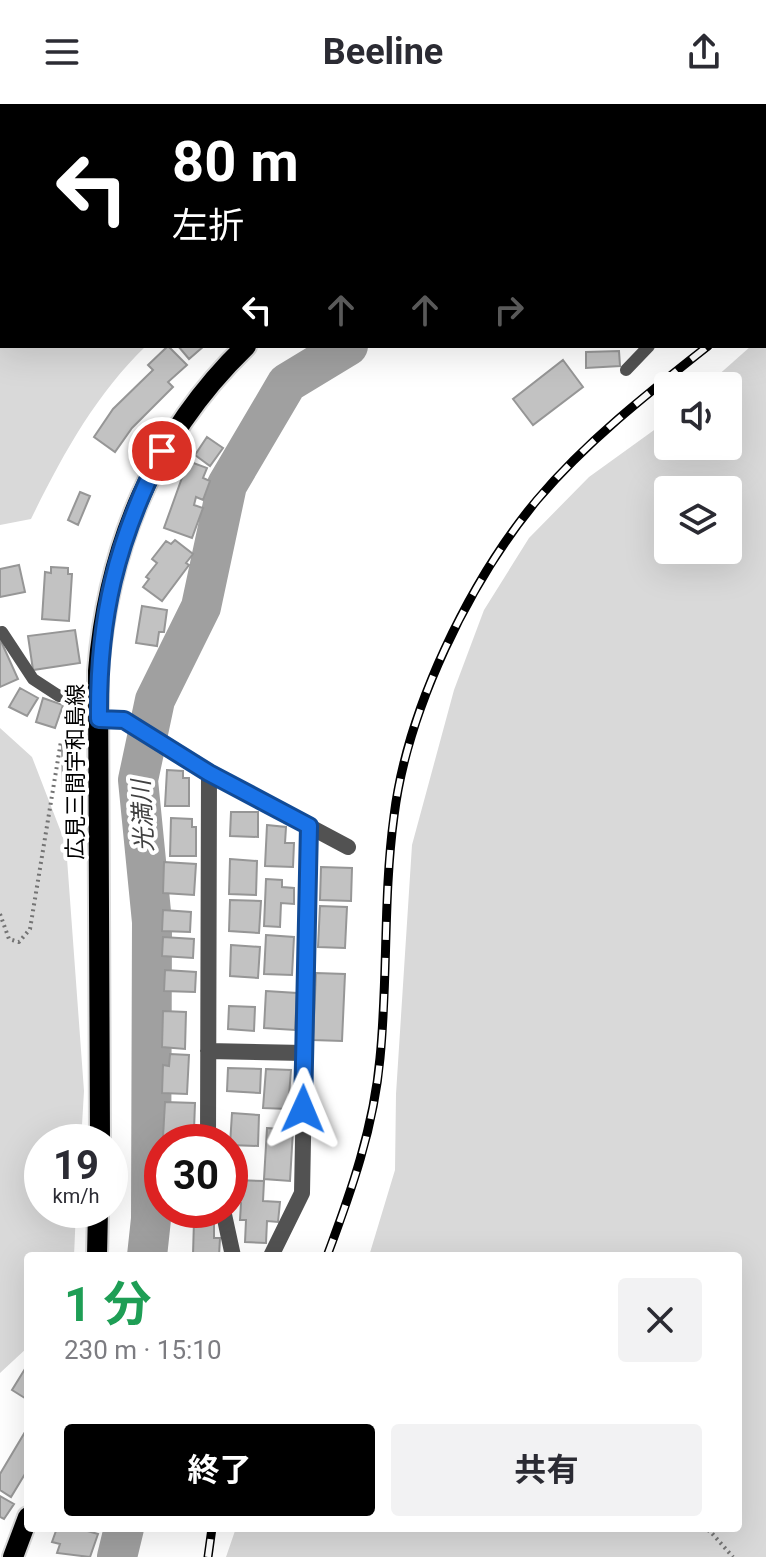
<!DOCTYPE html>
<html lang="ja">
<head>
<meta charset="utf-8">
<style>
	:root { --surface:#fff; --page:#f2f2f3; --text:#2b2b33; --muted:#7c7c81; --accent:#000 }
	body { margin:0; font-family:Roboto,"Noto Sans JP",sans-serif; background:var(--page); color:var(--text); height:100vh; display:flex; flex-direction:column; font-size:30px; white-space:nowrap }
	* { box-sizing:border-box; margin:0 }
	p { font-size:26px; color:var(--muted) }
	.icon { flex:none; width:44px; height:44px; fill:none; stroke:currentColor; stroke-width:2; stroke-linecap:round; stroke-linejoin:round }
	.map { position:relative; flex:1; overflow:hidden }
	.details { position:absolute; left:24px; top:1148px; width:718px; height:280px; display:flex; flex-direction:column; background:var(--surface); border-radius:8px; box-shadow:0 8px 32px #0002 }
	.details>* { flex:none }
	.banner { position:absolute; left:0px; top:0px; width:766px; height:244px; box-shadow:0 8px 32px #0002; background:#000; color:#fff; overflow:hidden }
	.controls { position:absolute; left:654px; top:268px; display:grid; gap:16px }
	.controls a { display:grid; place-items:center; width:88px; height:88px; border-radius:8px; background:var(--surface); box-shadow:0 8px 32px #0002; font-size:40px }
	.speed { position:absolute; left:24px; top:1020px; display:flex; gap:16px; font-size:40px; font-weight:700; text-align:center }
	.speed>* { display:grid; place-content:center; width:104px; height:104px; border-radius:50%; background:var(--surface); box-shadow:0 8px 32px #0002; line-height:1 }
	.speed small { font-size:20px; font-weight:400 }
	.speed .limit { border:12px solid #d22; background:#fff; color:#111 }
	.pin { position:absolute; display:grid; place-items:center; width:68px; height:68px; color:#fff; margin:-34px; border:4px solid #fff; border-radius:50%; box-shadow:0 2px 8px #0007 }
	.me { position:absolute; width:88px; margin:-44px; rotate:1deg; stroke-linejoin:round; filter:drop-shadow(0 0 6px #0008) }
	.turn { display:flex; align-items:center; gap:28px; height:168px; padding:0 40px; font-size:36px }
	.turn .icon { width:104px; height:104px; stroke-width:2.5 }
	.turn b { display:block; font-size:56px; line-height:68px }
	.lanes { display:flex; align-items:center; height:76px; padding:0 40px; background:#0003; justify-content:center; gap:40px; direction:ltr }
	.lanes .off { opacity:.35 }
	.round { display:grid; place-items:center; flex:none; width:84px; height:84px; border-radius:8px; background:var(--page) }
	.headline { display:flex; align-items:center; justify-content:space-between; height:136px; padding:0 40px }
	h1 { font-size:48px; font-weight:700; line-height:60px; color:#1e9e55 }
	.button { display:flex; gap:16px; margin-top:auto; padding:16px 40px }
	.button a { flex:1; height:92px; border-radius:8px; background:var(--accent); color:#fff; font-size:32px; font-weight:700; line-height:92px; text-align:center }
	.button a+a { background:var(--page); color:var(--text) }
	header { display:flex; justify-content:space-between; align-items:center; height:104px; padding:0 40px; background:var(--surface); font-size:36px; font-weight:700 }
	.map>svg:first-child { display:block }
</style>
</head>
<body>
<header><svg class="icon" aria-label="menu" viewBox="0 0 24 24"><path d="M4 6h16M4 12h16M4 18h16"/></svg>Beeline<svg class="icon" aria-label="share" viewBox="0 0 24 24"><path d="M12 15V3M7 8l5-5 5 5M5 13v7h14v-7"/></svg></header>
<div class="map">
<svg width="766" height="1453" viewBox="0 0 766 1453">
	<rect width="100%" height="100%" fill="#fff"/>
	<path fill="#d9d9d9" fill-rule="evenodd" d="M 0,0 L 509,0 L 2,2 L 2,242 L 146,242 C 95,291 62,352 31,415 L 0,421 Z
		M 766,228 L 766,1453 L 226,1453 L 236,1424 L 738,1424 L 738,1152 L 369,1152 L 395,1066 L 396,990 L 412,741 L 454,586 L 484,506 L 529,434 L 589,373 L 668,316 L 668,342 L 728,342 L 728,282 L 706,282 L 751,242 L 764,242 ZM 668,386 L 728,386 L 728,446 L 668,446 Z
		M 0,624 L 32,653 L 66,741 L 84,987 L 81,1038 L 42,1038 L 42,1106 L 76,1106 L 74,1152 L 28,1152 L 28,1243 L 0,1269 Z"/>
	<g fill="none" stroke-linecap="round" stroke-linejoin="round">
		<path stroke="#a0a0a0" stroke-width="40" d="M 764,36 L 766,33
			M 147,1152 L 151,1115 L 152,818 L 138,676 L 155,596 L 201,503 L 227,381 L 287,279 L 348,242
			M 117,1453 L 124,1424"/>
	</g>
	<path fill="#c2c2c2" stroke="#969696" stroke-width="2" d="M 541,0 L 592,0 L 539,2 Z
		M 168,242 L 187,261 L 168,278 L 173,283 L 132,324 L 115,348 L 94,333 L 113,305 L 153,266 L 148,261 Z
		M 178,242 L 204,242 L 189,255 Z
		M 619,247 L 620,262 L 586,264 L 586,248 Z
		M 563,256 L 583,283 L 533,321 L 513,295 Z
		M 207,333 L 223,344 L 210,362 L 195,351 Z
		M 188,357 L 207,364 L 203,374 L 210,377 L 203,396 L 196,393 L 194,401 L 203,404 L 192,434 L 164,424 Z
		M 80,388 L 90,392 L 78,421 L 68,416 Z
		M 175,436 L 193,450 L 186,459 L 189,461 L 162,497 L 143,483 L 149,475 L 146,473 L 157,459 L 152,455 L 166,437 L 171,440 Z
		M 19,461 L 25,488 L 0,493 L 0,465 Z
		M 51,463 L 68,464 L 68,470 L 72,470 L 69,517 L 42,515 L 45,468 L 51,469 Z
		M 142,502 L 167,506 L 164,528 L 159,528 L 157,542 L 136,539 Z
		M 75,526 L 80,559 L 33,566 L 28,532 Z
		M 0,535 L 18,575 L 0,583 Z
		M 20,584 L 38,594 L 27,612 L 9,603 Z
		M 43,594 L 63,601 L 55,624 L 36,618 Z
		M 62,641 L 79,641 L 81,685 L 63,686 Z
		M 167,666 L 183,667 L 183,674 L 189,674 L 189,702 L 165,702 Z
		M 231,708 L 258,708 L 258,733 L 230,732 Z
		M 171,714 L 192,715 L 192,723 L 196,723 L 196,752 L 170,752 Z
		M 267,721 L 286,723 L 285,739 L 294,739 L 293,763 L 265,762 Z
		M 230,755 L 257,757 L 256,791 L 229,790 Z
		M 164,758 L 196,760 L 194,791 L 163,789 Z
		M 321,763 L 352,764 L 351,797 L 320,796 Z
		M 266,775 L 282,776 L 282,783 L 294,784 L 294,800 L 281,799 L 280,823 L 264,822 Z
		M 230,796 L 261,797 L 259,829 L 229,827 Z
		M 320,802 L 347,803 L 345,844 L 318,843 Z
		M 163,806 L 191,808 L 190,828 L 162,827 Z
		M 266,831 L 294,833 L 292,871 L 264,870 Z
		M 163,833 L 194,835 L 193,854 L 162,852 Z
		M 231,841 L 260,843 L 258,874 L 230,872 Z
		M 165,866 L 196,868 L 195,888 L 164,887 Z
		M 316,869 L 345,870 L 342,937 L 313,936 Z
		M 266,887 L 297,889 L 295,926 L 264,924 Z
		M 229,902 L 255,903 L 254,927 L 228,925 Z
		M 163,907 L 186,908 L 185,945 L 162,943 Z
		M 170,950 L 189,951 L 187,990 L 162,989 L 163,961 L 169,962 Z
		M 228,964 L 261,965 L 260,989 L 227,987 Z
		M 266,965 L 291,966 L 288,1005 L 263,1004 Z
		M 165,998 L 195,999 L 194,1026 L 187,1025 L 186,1034 L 163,1033 Z
		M 232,1009 L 259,1011 L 258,1042 L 230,1041 Z
		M 267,1024 L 293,1026 L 290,1077 L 264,1075 Z
		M 236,1076 L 264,1077 L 263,1097 L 280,1098 L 278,1118 L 267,1117 L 266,1139 L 245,1138 L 246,1116 L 240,1116 L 241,1099 L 235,1098 Z
		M 194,1116 L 214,1117 L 214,1134 L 220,1134 L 219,1152 L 193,1151 Z
		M 28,1260 L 28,1296 L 12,1286 Z
		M 28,1323 L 28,1365 L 11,1393 L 0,1386 L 0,1370 Z
		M 0,1392 L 14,1400 L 4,1415 L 0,1413 Z
		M 57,1424 L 77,1424 L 98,1430 L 90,1453 L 57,1449 L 60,1440 L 52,1438 Z"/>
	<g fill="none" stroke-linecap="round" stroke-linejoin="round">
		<defs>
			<path id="primary" d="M 647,2 L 648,0
				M 100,1038 L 98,567 C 108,442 155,330 246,242
				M 97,1152 L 98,1106
				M 13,1453 L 28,1413"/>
		</defs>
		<use href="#primary" stroke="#dbdbdb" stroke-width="24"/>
		<path stroke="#747474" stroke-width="4" stroke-dasharray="2 4" stroke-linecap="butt" d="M 0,810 L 9,835 L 19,838 L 30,825 L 61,637 L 77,633
			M 702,1424 L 710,1427 L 733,1453"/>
		<path stroke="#525252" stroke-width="12" d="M 626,266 L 649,242
			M 2,528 L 33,575 L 59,592 L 99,589"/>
		<path stroke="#525252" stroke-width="16" d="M 764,88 L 766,84
			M 99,615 L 124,616 L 209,669 L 348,743
			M 208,947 L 304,949
			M 208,1038 L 209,669
			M 223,1106 L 233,1152
			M 271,1152 L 302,1089 L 309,722"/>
		<use href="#primary" stroke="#000" stroke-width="20"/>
		<defs>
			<path id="rail" d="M 764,186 L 766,184
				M 327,1152 C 351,1088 374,1023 380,954 C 388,874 383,793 394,712 C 407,606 469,478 537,396 C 587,337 647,290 708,242
				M 208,1453 L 212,1424"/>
		</defs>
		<use href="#rail" stroke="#000" stroke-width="9"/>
		<use href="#rail" stroke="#fff" stroke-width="6" stroke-dasharray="18" stroke-linecap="butt"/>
	</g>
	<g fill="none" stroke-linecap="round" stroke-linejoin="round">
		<defs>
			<path id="route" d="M 162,347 C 116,439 98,513 99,615 L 124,616 L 209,669 L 309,722 L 303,1005"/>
		</defs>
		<use href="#route" stroke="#114b97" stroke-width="20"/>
		<use href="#route" stroke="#1a73e8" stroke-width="14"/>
	</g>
	<g text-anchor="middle" stroke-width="8" stroke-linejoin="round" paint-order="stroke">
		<g font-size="22" fill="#000" stroke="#fff">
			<text transform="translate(75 668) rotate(-90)" y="8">広見三間宇和島線</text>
		</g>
		<g font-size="24" font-style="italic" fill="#414141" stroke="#fff">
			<text transform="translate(143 712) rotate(-93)" y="8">光満川</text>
		</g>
	</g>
</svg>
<div class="controls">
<a><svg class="icon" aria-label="sound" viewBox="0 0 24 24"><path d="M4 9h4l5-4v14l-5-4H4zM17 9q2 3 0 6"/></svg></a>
<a><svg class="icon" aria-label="layers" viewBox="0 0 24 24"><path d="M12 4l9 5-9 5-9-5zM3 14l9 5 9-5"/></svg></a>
</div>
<div class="speed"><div>19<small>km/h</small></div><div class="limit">30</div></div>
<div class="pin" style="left:162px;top:347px;background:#d93025"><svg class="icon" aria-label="arrive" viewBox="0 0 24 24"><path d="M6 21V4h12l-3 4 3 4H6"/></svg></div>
<svg class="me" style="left:303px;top:1005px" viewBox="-20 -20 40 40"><path d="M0-17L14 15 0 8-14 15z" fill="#1a73e8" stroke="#fff" stroke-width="4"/></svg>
<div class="banner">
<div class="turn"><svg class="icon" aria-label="left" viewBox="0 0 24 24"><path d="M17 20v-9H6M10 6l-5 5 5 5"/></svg><div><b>80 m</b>左折</div></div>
<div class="lanes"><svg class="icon" aria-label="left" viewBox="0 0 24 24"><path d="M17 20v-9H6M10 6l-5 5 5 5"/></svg><svg class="icon off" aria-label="ahead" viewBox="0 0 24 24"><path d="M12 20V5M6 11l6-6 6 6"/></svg><svg class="icon off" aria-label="ahead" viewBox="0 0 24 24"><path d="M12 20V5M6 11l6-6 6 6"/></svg><svg class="icon off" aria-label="right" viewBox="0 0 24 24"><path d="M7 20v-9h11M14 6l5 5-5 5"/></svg></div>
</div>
<section class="details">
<div class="headline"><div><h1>1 分</h1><p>230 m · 15:10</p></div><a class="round"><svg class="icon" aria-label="close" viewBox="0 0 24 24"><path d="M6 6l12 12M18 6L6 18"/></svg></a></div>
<div class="button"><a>終了</a><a>共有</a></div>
</section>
</div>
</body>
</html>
